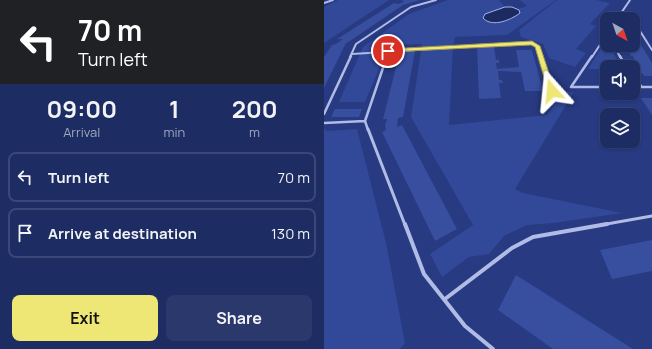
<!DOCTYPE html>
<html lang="en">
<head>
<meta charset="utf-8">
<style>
	:root { --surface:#1d2c62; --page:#2a386b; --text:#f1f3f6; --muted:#a0a7be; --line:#3b4877; --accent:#eee776 }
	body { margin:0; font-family:Manrope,sans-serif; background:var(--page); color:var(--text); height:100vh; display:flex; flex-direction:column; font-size:15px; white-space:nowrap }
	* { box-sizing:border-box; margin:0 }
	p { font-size:13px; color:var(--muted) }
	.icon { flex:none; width:22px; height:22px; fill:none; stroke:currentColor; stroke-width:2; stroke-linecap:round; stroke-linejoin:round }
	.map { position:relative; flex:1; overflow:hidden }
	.details { display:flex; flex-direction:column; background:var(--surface); width:324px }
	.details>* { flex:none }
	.top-card { background:#202124; color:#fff; overflow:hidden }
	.needle { width:26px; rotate:140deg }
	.controls { position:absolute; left:276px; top:12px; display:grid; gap:8px }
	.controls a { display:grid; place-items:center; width:40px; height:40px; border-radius:8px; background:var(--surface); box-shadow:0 1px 3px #0004,0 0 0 1px var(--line); font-size:20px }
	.pin { position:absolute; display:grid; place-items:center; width:34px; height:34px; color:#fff; margin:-17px; border:2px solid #fff; border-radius:50%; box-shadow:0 1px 4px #0007 }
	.me { position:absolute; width:44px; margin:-22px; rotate:342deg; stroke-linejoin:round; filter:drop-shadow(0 0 3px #0008) }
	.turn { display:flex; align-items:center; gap:14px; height:84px; padding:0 12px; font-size:18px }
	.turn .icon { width:52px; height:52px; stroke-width:2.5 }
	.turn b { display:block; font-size:28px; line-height:34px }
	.eta { display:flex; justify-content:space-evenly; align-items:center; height:68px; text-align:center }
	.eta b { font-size:24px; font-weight:700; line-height:28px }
	.button { display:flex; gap:8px; margin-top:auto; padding:8px 12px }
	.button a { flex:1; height:46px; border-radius:8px; background:var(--accent); color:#111; font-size:16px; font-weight:700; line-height:46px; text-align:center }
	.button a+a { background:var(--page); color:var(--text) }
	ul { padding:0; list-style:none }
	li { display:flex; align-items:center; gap:12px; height:50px; margin:0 8px 6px; padding:0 4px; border:2px solid var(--line); border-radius:8px }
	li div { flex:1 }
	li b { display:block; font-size:15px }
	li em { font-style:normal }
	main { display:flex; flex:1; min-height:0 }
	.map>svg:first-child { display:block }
</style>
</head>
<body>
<main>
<section class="details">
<div class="top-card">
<div class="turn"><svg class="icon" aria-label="left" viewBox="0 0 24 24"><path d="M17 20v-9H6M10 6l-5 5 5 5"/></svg><div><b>70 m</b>Turn left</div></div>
</div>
<div class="eta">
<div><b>09:00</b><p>Arrival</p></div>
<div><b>1</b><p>min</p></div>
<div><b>200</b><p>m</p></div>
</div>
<ul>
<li><svg class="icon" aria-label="left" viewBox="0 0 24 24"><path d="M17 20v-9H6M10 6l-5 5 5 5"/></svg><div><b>Turn left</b></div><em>70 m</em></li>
<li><svg class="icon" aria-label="arrive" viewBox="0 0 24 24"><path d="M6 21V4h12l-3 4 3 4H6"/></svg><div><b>Arrive at destination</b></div><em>130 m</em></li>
</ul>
<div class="button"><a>Exit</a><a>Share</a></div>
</section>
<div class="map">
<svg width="328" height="349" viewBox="0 0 328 349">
	<rect width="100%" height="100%" fill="#273a82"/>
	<path fill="#324999" d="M 14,0 L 65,0 L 0,43 L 0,7 Z
		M 124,0 L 175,0 L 181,7 L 159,16 C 164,21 167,23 174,23 L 195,10 L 194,9 L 203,6 L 196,0 L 232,0 L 183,35 L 131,37 L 129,47 L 125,125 L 223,115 L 240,91 L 250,92 L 191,189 L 199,193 L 298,213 L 230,223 L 203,225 L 180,236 L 165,254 L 145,257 L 118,277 L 106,254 L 149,225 L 87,117 L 98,44 L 65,45 L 41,102 L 15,102 L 39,47 L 85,14 Z
		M 233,0 L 272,0 L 286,3 L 266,24 L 272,26 L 252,49 L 262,53 L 251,67 L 225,58 L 219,44 L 197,37 L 195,30 Z
		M 283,39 L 283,45 L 286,45 L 296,67 L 283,67 L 283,69 L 264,69 Z
		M 0,128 L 3,131 L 33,129 L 62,243 L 81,343 L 76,349 L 0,349 Z"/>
	<path fill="#1c2a62" stroke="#a4b4e7" d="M 181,7 L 188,7 L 195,10 L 196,13 C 187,20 168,28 159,18 L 161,14 Z"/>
	<path fill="#384e9e" d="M 78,0 L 96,0 L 79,5 L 26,41 L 22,43 L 0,88 L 0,57 L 8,45 L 12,44 L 19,39 L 13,39 L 70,3 L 74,4 L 80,2 Z
		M 309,32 L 328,63 L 328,76 L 320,76 L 318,73 L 316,73 L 309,61 L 311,61 L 309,56 L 307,56 L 301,45 L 309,45 Z
		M 153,47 L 170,47 L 172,60 L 175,59 L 175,63 L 172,63 L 173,69 L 195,67 L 192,50 L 208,50 L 219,91 L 201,91 L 197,72 L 174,71 L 175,80 L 178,80 L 179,83 L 175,83 L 177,98 L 155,99 Z
		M 76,51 L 91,51 L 79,117 L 74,118 L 73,127 L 78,125 L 133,229 L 111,241 L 58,132 L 62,130 L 61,125 L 63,119 L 59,119 Z
		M 317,98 L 328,98 L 328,115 Z
		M 11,109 L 38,109 L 35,117 L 7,117 Z
		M 328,240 L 328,271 L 288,279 L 276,250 Z
		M 192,275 L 309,349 L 229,349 L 174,310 Z"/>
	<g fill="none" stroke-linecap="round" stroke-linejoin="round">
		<path stroke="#b0bce6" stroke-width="2" d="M 0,3 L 9,0
			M 293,19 L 306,0
			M 316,31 L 328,50
			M 290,45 L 296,57
			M 28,54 L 208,43 L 213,46 L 217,57
			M 26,57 L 32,44 L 87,7 L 112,0
			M 62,57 L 64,51
			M 268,57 L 283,34"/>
		<path stroke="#b0bce6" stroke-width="2.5" d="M 216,56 L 228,91
			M 296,56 L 302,67
			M 309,77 L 318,87
			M 247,87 L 268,56
			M 247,87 L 283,87
			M 309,87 L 328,87
			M 0,114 L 27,56
			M 0,123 L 41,121
			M 44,130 L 41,121 L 63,56"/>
		<path stroke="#b0bce6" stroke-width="3" d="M 44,129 L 81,225
			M 277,225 L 328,216"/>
		<path stroke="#b0bce6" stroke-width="4" d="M 81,224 L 100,274 L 141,326 L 169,349
			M 121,299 L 188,248 L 209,237 L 283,224"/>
	</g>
	<path fill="#eee776" stroke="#9b964d" d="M 208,41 L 216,46 L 231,91 L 230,92 L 225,92 L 224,91 L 211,47 L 207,45 L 64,52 L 61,51 L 64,49 Z"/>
</svg>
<div class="controls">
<a><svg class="needle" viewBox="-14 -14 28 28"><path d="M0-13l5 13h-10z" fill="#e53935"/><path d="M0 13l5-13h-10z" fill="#a0a7be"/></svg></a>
<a><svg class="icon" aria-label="sound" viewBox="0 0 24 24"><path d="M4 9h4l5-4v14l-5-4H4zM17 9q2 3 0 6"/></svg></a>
<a><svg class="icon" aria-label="layers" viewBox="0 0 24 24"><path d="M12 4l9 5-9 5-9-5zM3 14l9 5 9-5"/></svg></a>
</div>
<div class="pin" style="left:64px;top:51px;background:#d93025"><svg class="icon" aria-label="arrive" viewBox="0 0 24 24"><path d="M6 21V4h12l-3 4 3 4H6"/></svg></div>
<svg class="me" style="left:228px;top:91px" viewBox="-20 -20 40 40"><path d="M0-17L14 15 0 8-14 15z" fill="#eee776" stroke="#fff" stroke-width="4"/></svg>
</div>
</main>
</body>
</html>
